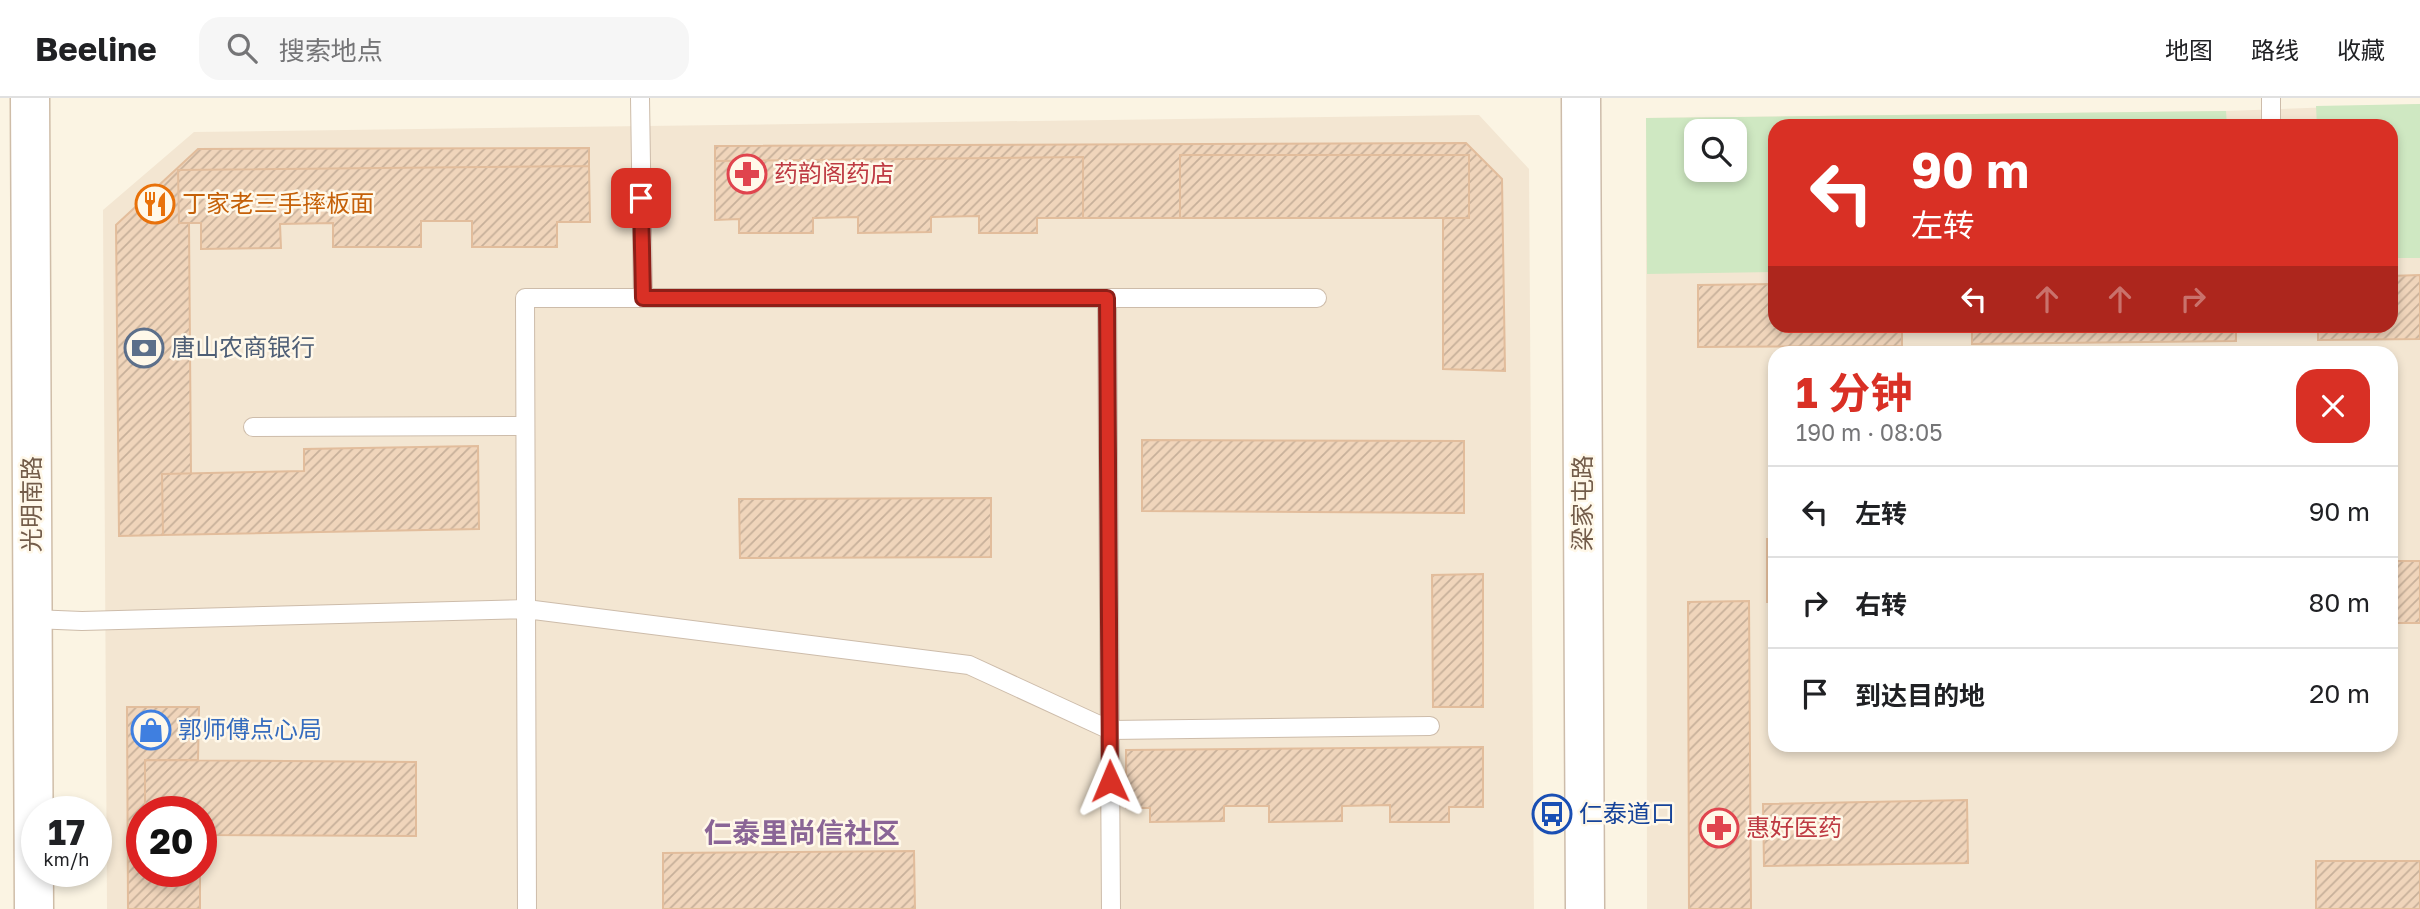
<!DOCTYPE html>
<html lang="zh">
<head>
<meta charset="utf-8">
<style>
	:root { --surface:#fff; --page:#f6f6f6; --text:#202124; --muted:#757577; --line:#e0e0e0; --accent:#d93025 }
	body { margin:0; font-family:"Golos Text","Noto Sans SC",sans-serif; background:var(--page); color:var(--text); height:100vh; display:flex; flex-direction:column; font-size:26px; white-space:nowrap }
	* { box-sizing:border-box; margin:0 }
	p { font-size:23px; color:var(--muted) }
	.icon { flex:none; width:38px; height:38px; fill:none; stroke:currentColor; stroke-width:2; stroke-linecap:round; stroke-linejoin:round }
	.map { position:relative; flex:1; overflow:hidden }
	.side { position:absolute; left:1768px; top:248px; width:630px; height:406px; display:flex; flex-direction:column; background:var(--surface); border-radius:21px; box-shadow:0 4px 10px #0003 }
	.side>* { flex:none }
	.top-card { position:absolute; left:1768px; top:21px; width:630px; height:214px; border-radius:21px; box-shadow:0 4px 10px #0003; background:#d93025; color:#fff; overflow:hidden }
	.buttons { position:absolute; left:1684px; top:21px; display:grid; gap:14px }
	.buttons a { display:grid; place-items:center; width:63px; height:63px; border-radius:14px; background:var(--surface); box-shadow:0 4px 10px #0003; font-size:35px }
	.speed { position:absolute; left:21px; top:698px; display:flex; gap:14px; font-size:35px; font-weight:700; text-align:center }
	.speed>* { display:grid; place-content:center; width:91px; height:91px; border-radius:50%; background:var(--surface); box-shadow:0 4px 10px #0003; line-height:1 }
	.speed small { font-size:18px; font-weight:400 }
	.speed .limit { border:10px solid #d22; background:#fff; color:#111 }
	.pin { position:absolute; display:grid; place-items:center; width:60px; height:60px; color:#fff; margin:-30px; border-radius:14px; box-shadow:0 4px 10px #0006 }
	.me { position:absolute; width:77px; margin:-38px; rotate:359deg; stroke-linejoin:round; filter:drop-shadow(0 0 5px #0008) }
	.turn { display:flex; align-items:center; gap:24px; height:147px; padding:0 28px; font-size:32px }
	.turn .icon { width:91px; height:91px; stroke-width:2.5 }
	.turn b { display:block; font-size:49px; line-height:60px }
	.lanes { display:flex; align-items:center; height:66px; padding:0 28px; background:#0003; justify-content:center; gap:35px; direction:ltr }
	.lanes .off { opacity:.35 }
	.round { display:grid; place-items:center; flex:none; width:74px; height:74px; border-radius:21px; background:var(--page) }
	.head { display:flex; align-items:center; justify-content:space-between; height:119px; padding:0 28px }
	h1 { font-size:42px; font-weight:700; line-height:52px; color:var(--accent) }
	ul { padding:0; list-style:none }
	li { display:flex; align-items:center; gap:21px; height:91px; padding:0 28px; border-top:2px solid var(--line) }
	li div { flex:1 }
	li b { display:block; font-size:26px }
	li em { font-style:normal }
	header { display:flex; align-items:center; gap:42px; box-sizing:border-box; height:98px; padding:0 35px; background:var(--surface); border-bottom:2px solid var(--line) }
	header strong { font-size:33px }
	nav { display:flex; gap:38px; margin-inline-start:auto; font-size:24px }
	.search { width:490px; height:63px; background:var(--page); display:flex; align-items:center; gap:18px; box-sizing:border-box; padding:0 24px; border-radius:21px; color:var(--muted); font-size:26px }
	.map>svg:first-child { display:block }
</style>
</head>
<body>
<header>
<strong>Beeline</strong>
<div class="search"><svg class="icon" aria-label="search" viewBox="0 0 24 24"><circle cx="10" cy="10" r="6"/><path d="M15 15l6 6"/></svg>搜索地点</div>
<nav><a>地图</a><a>路线</a><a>收藏</a></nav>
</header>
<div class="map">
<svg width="2420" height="811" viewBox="0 0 2420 811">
	<defs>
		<pattern id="building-hatch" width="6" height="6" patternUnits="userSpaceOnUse" patternTransform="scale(1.75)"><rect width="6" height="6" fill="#f0d5bb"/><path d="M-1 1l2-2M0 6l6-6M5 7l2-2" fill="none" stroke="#c7b09a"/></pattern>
	</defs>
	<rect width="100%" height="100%" fill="#fbf4e3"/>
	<path fill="#f3e6d2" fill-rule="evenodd" d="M 2420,6 L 2420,811 L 1647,811 L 1646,20 L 2226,13 ZM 1774,28 L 2390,28 L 2390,228 L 1774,228 ZM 1696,33 L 1734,33 L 1734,72 L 1696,72 ZM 1774,256 L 2390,256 L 2390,648 L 1774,648 Z
		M 1479,17 L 1529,71 L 1534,811 L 107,811 L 103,112 L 194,34 ZM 142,714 L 201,714 L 201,774 L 142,774 Z"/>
	<path fill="#cfe8c2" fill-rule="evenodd" d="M 2420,6 L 2420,160 L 2391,160 L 2390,28 L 2317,28 L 2316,8 Z
		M 2226,13 L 2227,28 L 1774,28 L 1774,174 L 1647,176 L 1646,20 ZM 1696,33 L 1734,33 L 1734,72 L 1696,72 Z"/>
	<path fill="url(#building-hatch)" stroke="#e2bd9c" stroke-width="2" d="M 1466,45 L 1502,81 L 1505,273 L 1443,271 L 1443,120 L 1469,120 L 1469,57 L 1180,57 L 1180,120 L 1083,120 L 1083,59 L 715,63 L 715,48 Z
		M 589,50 L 589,68 L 178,72 L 179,125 L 189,125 L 191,376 L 162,376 L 163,437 L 119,438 L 116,127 L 198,51 Z
		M 1180,57 L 1469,57 L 1469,120 L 1180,120 Z
		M 1083,59 L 1083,120 L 1037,120 L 1037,135 L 979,135 L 979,118 L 931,119 L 931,134 L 858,135 L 858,119 L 813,120 L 813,135 L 739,135 L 739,121 L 715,122 L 715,63 Z
		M 589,68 L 590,124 L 557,124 L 557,149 L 472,149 L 472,123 L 421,123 L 421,149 L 333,149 L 333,125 L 280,126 L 281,150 L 201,151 L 201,125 L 179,125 L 178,72 Z
		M 2420,177 L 2420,241 L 2318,242 L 2318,228 L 2390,228 L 2390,178 Z
		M 1774,186 L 1774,228 L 1902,228 L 1902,248 L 1698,249 L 1698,187 Z
		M 1972,228 L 2236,228 L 2236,243 L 1972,246 Z
		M 1142,342 L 1464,343 L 1464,415 L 1142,413 Z
		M 478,348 L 479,431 L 163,437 L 162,376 L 304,373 L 304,351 Z
		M 991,400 L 991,459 L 740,460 L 739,401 Z
		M 1767,441 L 1774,441 L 1774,504 L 1767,504 Z
		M 2390,463 L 2420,463 L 2420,525 L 2390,525 Z
		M 1483,476 L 1483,609 L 1433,609 L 1432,477 Z
		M 1749,503 L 1751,811 L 1689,811 L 1688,504 Z
		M 127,609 L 199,609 L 198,662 L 145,662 L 145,714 L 142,714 L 142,774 L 200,774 L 200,811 L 128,811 Z
		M 1483,649 L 1483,709 L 1449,709 L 1449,724 L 1390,724 L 1390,707 L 1342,708 L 1342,723 L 1269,724 L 1269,708 L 1224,708 L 1224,723 L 1150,724 L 1150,710 L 1126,710 L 1126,652 Z
		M 145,662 L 416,664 L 416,738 L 201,737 L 201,714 L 145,714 Z
		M 1967,702 L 1968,765 L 1764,768 L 1763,706 Z
		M 914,753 L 915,811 L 663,811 L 663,755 Z
		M 2316,763 L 2420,763 L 2420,811 L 2316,811 Z"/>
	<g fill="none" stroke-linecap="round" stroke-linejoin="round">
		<defs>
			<path id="service" d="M 640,0 L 643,200
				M 2271,0 L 2271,28
				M 1107,200 L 1111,811
				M 253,329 L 525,328
				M 33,521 L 82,523 L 526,511 L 969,567 L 1110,632 L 1430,628
				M 527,811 L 525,200 L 1317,200"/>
			<path id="tertiary" d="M 1581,0 L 1585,811"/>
			<path id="secondary" d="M 30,0 L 34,811"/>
		</defs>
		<use href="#service" stroke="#cdbcaa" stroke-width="20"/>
		<use href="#tertiary" stroke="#cdbcaa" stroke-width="41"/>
		<use href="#secondary" stroke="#cfbda8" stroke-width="41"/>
		<use href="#service" stroke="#fff" stroke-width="18"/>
		<use href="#tertiary" stroke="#fff" stroke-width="38"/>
		<use href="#secondary" stroke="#fff" stroke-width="38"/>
	</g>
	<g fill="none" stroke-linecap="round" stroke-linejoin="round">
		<defs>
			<path id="route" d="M 641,100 L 643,200 L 1107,200 L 1110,683"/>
		</defs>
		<use href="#route" stroke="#8d1f18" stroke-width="18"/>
		<use href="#route" stroke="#d93025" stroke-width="12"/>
	</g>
	<defs>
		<symbol id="pharmacy-ring" viewBox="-11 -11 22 22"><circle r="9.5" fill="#fff8e9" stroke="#e0444e" stroke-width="1.5"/><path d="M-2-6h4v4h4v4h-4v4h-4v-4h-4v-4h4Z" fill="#e0444e"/></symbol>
		<symbol id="restaurant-ring" viewBox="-11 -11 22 22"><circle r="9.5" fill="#fff8e9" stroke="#e8710a" stroke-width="1.5"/><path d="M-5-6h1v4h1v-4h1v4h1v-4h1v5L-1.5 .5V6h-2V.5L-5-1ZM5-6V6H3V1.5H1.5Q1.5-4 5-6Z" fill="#e8710a"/></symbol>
		<symbol id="bank-ring" viewBox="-11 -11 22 22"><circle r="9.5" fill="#fff8e9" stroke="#5c6f8a" stroke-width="1.5"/><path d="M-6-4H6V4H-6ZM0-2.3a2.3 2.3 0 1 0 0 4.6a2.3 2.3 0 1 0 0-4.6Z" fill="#5c6f8a"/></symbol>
		<symbol id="shop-ring" viewBox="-11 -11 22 22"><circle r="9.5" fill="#fff8e9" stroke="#3f7fe0" stroke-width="1.5"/><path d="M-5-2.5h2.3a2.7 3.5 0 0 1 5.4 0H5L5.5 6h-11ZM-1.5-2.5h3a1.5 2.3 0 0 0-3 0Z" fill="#3f7fe0"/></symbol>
		<symbol id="bus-ring" viewBox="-11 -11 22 22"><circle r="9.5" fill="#fff8e9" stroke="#1a4fb4" stroke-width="1.5"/><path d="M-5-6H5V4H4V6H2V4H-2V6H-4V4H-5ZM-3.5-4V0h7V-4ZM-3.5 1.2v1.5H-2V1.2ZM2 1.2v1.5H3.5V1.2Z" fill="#1a4fb4"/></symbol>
	</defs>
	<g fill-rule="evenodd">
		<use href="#pharmacy-ring" x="725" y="54" width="44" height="44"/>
		<use href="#restaurant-ring" x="133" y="84" width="44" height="44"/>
		<use href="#bank-ring" x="122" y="228" width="44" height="44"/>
		<use href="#shop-ring" x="129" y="610" width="44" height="44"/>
		<use href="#bus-ring" x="1530" y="694" width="44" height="44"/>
		<use href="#pharmacy-ring" x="1697" y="708" width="44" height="44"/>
	</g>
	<g text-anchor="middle" stroke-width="5" stroke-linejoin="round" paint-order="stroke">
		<g font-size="24" fill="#be3a42" stroke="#fff8e9" text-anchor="start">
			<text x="774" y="84">药韵阁药店</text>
			<text x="1746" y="738">惠好医药</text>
		</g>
		<g font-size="24" fill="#c56008" stroke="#fff8e9" text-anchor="start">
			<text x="182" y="114">丁家老三手摔板面</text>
		</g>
		<g font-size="24" fill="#4e5e75" stroke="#fff8e9" text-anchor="start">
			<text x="171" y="258">唐山农商银行</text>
		</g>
		<g font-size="24" fill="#735c4a" stroke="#fff8e9">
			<text transform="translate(1583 405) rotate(-90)" y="8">梁家屯路</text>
			<text transform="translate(32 406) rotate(-90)" y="8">光明南路</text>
		</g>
		<g font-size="24" fill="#366cbe" stroke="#fff8e9" text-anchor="start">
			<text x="178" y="640">郭师傅点心局</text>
		</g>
		<g font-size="24" fill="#164399" stroke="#fff8e9" text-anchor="start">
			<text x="1579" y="724">仁泰道口</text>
		</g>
		<g font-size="28" font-weight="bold" fill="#8a6596" stroke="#fff8e9">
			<text x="802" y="745">仁泰里尚信社区</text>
		</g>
	</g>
</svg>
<div class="buttons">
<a><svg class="icon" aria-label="search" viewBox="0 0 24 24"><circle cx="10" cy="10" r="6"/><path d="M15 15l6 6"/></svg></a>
</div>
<div class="speed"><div>17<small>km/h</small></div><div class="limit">20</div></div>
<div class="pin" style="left:641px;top:100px;background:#d93025"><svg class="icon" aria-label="arrive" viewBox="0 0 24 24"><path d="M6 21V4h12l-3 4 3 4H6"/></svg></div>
<svg class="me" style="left:1110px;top:683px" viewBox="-20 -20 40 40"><path d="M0-17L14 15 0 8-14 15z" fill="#d93025" stroke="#fff" stroke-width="4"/></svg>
<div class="top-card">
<div class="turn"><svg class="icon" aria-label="left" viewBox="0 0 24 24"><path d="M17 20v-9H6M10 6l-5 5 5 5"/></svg><div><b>90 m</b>左转</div></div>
<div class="lanes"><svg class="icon" aria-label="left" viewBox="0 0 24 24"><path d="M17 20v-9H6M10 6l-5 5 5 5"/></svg><svg class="icon off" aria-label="ahead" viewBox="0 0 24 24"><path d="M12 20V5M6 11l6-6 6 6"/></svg><svg class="icon off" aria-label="ahead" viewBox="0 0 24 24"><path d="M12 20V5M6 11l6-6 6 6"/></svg><svg class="icon off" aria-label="right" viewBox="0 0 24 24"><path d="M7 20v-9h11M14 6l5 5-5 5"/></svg></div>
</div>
<section class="side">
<div class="head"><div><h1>1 分钟</h1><p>190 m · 08:05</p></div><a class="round" style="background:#d93025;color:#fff"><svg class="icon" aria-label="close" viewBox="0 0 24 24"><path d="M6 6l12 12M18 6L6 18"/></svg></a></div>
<ul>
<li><svg class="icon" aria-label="left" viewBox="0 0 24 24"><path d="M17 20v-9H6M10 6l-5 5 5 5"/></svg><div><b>左转</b></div><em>90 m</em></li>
<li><svg class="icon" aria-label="right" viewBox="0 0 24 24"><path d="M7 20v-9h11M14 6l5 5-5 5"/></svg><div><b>右转</b></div><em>80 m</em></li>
<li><svg class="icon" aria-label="arrive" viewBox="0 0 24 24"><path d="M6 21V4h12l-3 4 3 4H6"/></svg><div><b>到达目的地</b></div><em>20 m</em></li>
</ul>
</section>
</div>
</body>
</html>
